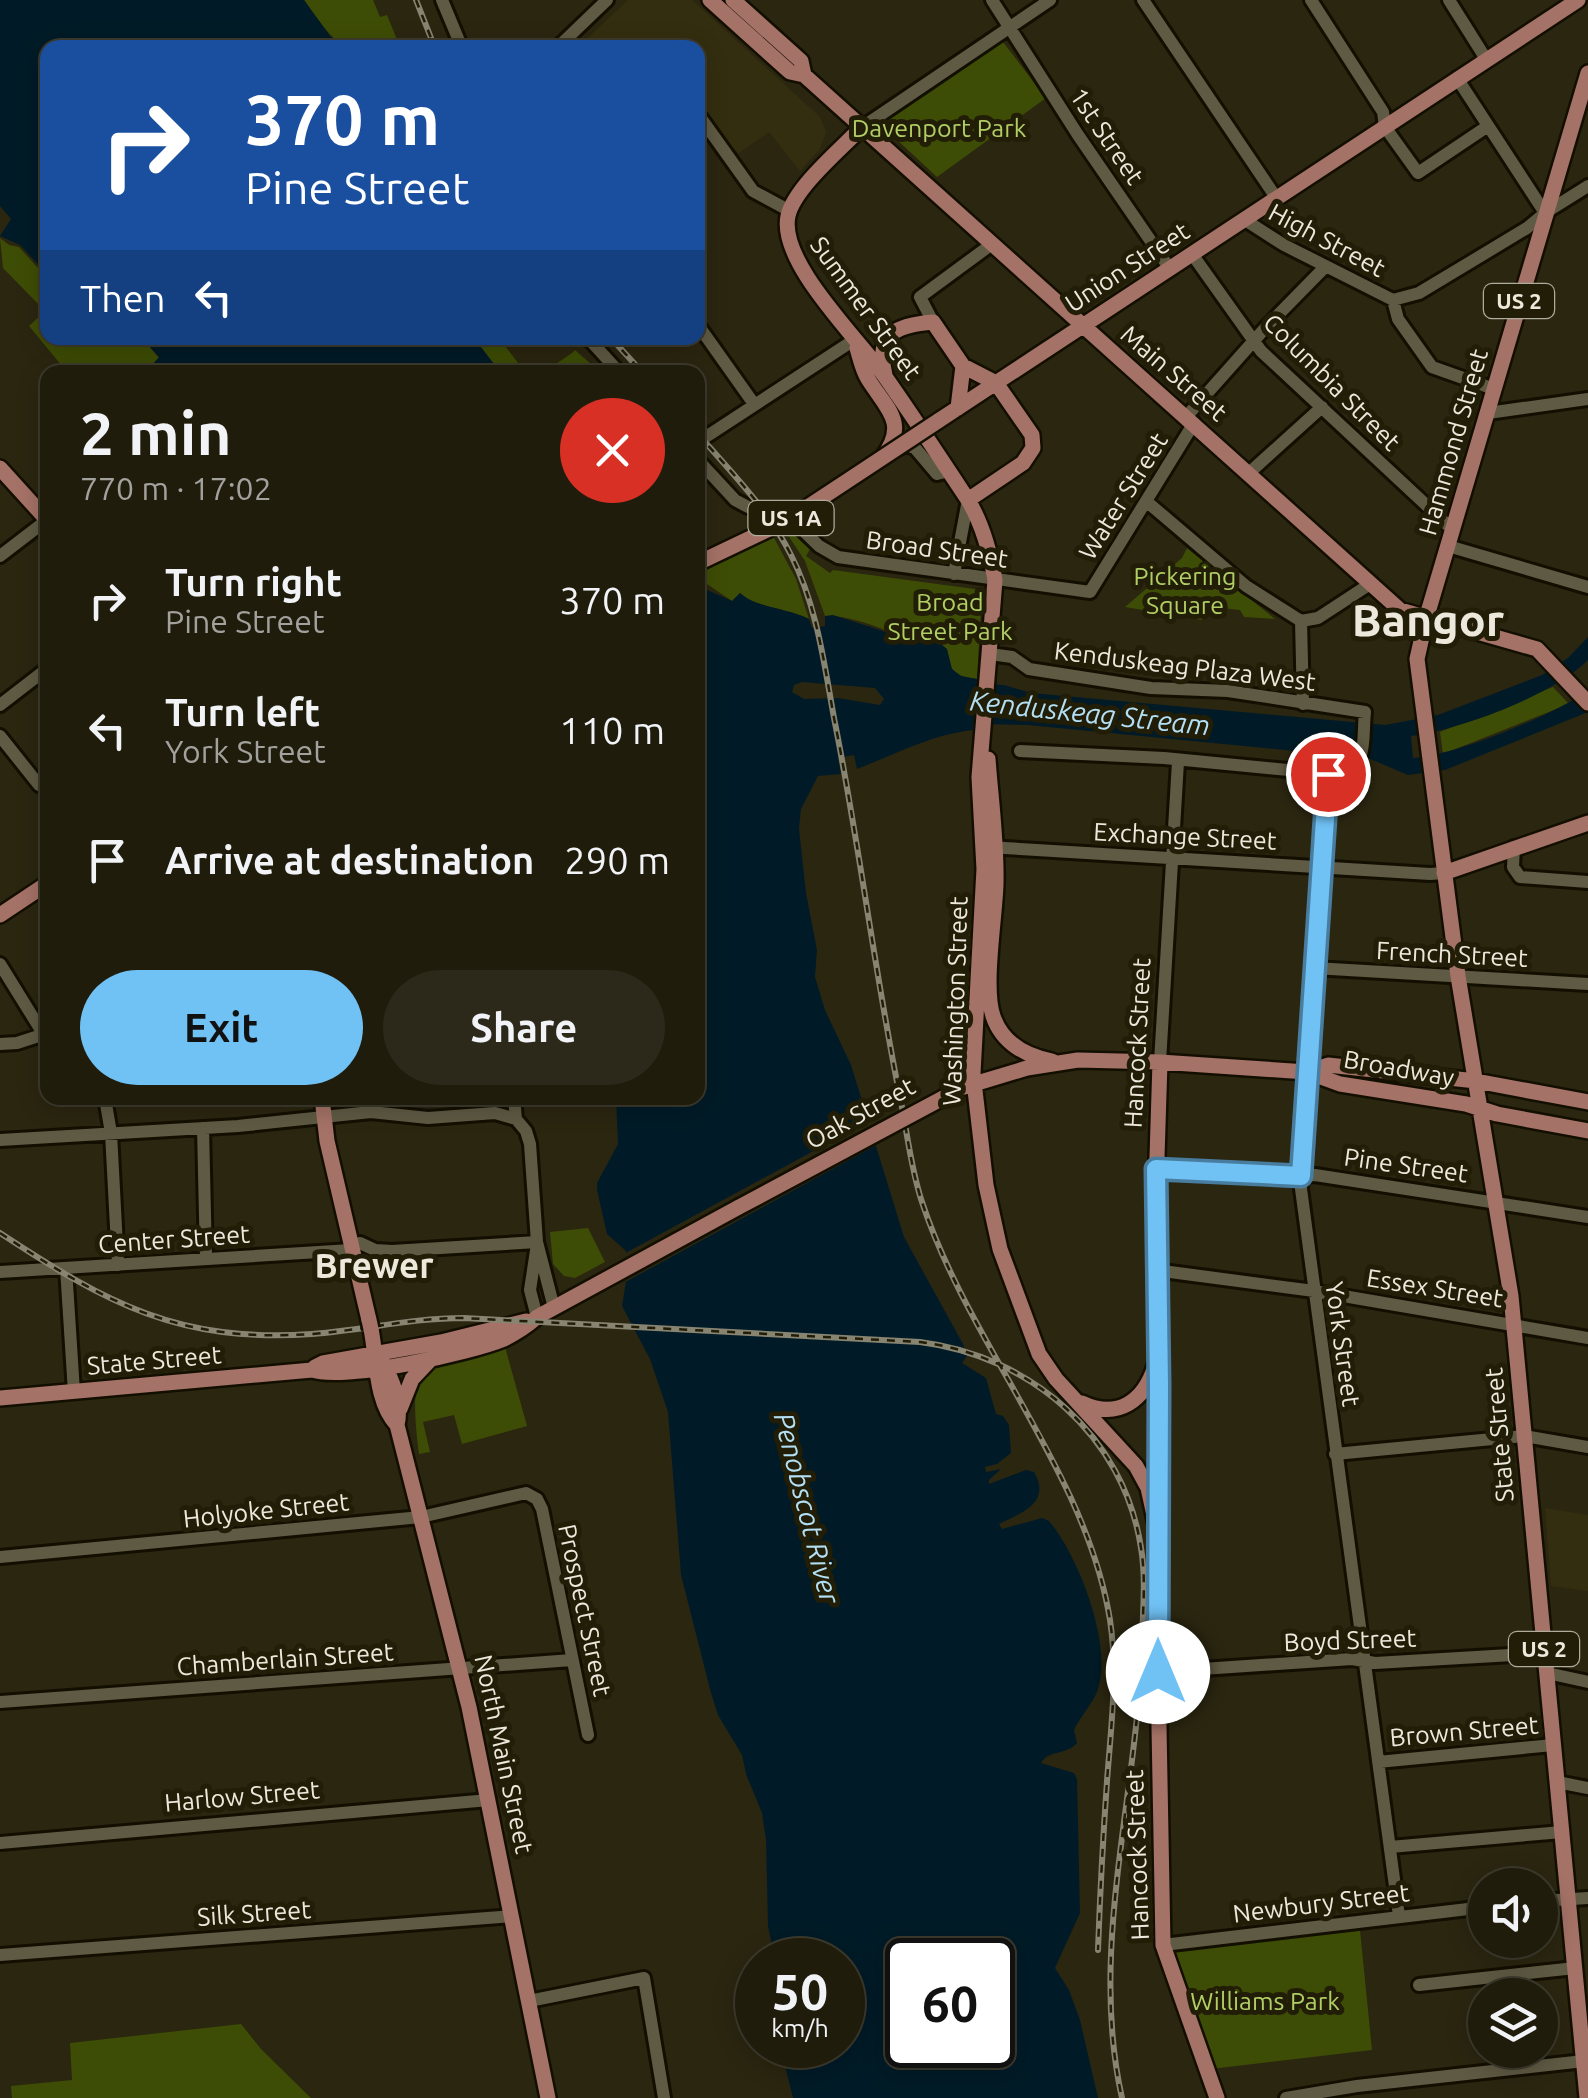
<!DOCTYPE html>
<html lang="en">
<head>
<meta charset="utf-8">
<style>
	:root { --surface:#201c0c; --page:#2d291a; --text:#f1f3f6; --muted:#a2a19d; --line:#3d3a2d; --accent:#70c1f4 }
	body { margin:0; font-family:Ubuntu,sans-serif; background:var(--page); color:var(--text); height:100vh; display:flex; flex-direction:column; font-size:38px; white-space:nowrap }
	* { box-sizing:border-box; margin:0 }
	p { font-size:32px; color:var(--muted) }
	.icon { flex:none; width:55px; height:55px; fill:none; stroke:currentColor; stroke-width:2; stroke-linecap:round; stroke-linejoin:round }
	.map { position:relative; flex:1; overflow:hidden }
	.panel { position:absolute; left:40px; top:365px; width:665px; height:740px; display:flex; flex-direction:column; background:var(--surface); border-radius:20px; box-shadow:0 5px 25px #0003,0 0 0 2px var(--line) }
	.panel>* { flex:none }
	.guide { position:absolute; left:40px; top:40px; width:665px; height:305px; border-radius:20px; box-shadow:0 5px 25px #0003,0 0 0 2px var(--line); background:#1a4fa0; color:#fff; overflow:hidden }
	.tools { position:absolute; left:1468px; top:1868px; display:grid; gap:20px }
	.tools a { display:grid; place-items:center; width:90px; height:90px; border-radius:50%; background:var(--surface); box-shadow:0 5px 25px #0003,0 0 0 2px var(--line); font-size:50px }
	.speed { position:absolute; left:735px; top:1938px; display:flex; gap:20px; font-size:50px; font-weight:700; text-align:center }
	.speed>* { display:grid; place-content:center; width:130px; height:130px; border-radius:50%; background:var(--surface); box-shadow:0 5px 25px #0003,0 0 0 2px var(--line); line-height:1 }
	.speed small { font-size:25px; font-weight:400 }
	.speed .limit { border:5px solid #111; border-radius:15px; background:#fff; color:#111 }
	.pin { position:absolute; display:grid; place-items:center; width:85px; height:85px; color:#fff; margin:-42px; border:5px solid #fff; border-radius:50%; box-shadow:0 2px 10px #0007 }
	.me { position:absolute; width:110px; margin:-55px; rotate:0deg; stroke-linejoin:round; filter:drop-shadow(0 0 8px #0008) }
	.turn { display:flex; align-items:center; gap:35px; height:210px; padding:0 40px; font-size:45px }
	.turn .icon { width:130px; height:130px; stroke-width:2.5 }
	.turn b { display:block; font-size:70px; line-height:85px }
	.then { display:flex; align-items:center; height:95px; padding:0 40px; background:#0003; gap:20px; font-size:38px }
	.round { display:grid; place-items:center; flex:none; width:105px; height:105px; border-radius:52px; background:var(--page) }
	.overview { display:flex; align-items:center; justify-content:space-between; height:170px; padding:0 40px }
	h1 { font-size:60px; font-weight:700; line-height:75px }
	.primary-button { display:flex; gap:20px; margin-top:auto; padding:20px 40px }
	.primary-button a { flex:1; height:115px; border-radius:60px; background:var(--accent); color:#111; font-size:40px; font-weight:700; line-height:115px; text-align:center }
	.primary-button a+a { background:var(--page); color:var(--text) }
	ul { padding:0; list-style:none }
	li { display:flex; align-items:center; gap:30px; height:130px; padding:0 40px }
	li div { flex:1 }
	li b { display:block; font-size:38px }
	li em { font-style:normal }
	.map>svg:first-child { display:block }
</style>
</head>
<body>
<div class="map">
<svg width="1588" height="2098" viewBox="0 0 1588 2098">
	<rect width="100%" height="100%" fill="#2b2610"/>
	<path fill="#342e10" d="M 628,0 L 692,0 L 820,117 L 826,132 L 820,149 L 800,171 L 769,132 L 739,153 L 698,120 L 698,48 L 577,48 Z
		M 1545,1508 L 1588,1515 L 1588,1591 L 1551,1586 Z"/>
	<path fill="#3e4d05" d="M 304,0 L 373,0 L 380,17 L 387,15 L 400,47 C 336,47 342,53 304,0 Z
		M 1003,42 L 1046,98 L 937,177 L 881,125 Z
		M 0,238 L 9,245 L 19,247 L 47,278 L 48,338 L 142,338 L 159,358 L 152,365 L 158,372 L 67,372 L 29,326 L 45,311 L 3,268 Z
		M 474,338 L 499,338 L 525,372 L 500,372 Z
		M 575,350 L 600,372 L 544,372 L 572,353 Z
		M 778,520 L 810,549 L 806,556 L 830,573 L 833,570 L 982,590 L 977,679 C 963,677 951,675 948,659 C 915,644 861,614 825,616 L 805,561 Z
		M 773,536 L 796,579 L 809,619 C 788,608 756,608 740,593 L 732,601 L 698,578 L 698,565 L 701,568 Z
		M 1187,548 L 1275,619 L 1244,617 L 1240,610 L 1205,606 L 1202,620 L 1125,607 L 1182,558 Z
		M 1553,687 L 1569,704 L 1443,754 L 1440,732 Z
		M 588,1228 L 605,1262 L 575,1278 L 564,1276 L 553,1264 L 550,1232 Z
		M 505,1347 L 527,1426 L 462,1444 L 454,1415 L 423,1422 L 430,1452 L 419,1454 C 406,1351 424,1378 505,1347 Z
		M 1360,1930 L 1372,2050 L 1211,2069 L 1168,1950 Z
		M 241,2024 L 261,2049 L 311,2098 L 12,2098 L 11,2086 L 72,2080 L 70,2043 Z"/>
	<path fill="#001b27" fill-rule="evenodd" d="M 0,0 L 304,0 L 330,36 L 345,47 L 48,48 L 47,274 L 20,245 L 0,236 L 11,219 L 0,206 Z
		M 142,338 L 474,338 L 500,372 L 160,372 L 153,364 L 159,357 Z
		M 698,586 L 732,601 L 740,593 C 756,608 787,608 809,619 L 812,628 L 825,626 L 825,616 L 833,615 L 892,634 L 941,644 L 947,649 L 952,669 L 961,676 L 977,679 L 978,683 L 1004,685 L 1031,693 L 1385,725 L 1438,715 L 1542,675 L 1568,658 L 1588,637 L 1588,660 C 1553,695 1460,730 1411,736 L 1413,758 C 1454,756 1553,715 1588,691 L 1588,712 L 1445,770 L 1408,775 L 1368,758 L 1028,725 L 975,724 L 974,730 C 933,734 896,754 857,769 L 854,755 L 838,758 L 841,774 L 818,776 L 801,809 L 799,829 L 806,893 L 817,950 L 815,977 L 825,1010 L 851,1065 L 904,1237 L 963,1344 L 967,1356 L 962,1363 L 986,1378 L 996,1414 L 1003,1416 L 1009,1425 L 1011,1453 L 997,1464 L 985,1467 L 986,1472 L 1001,1469 L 989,1480 L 989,1484 L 1026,1470 L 1034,1472 C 1052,1503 1021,1513 999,1524 L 1002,1529 L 1042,1518 L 1049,1521 C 1078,1555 1113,1645 1098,1689 C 1093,1704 1081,1715 1074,1730 L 1077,1743 C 1067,1755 1048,1750 1041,1763 L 1074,1773 L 1077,1779 L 1080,1913 L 1055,1968 L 1069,1990 L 1080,2020 L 1098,2098 L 793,2098 L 780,2045 L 842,2045 L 842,1960 L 775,1960 L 768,1926 L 766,1840 L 762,1813 L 746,1774 L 742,1755 L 718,1715 L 711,1693 L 681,1575 L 668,1412 L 650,1359 L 622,1306 L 628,1269 L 626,1251 L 607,1234 L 597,1190 L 597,1183 L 618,1144 L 616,1098 L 698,1098 ZM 802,682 L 875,688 L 884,699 L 880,705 L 838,698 L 804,699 L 792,692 L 794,685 ZM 908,1960 L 992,1960 L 992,2045 L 908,2045 Z"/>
	<path fill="#2b2610" d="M 874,1118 L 882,1142 L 620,1285 L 622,1255 Z"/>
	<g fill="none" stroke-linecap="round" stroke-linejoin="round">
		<defs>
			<path id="minor" d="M 442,0 L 462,48
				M 992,0 L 1078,135 L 1170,269
				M 1143,0 L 1277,199
				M 1311,0 L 1383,112 L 1385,127 L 1418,173 L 1488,126
				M 1449,0 L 1486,59
				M 557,48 L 607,0
				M 1457,78 L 1545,213
				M 698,114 L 753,191 L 790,211
				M 861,128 L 1050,0
				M 1245,220 L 1284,245 L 1393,300 L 1419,293 L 1527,228 L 1545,213 L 1588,186
				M 1192,254 L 1261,351 L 1453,530
				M 1393,300 L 1398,319 L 1432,367 L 1494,389
				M 933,322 L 920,297 L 992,244
				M 698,325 L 754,404
				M 588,338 L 619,372
				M 1488,413 L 1588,399
				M 1186,417 L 1267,326 L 1326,266
				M 698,442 L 854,340
				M 899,448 L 906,445 L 915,448 L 937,474 L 949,471
				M 698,460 L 735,500 L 748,507 L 788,516 L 819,546 L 838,557 L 1090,592 L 1194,423
				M 1249,473 L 1322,407
				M 1146,501 L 1246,586 L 1301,621
				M 1448,546 L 1588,587
				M 0,556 L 47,520
				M 954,574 L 968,500
				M 1301,621 L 1303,704
				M 1301,621 L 1318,618 L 1370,584
				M 990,654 L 1012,657 L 1029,669 L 1151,688 L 1228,691 L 1365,712 C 1362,737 1369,769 1339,775 L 1164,758 L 1020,751
				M 0,705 L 48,668
				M 0,736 L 39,785
				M 1328,774 L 1301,1189 L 1399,1916
				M 988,847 L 1430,874 L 1444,873
				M 1514,847 L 1513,867 L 1520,877 L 1588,882
				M 0,964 L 44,1035
				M 1314,968 L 1588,984
				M 0,1044 L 17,1043 L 48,1033
				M 1160,1062 L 1178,762
				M 105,1098 L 111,1133 L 118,1265
				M 514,1098 L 516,1119 L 526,1131 L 530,1144 L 537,1242 L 554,1308
				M 203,1128 L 206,1259
				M 0,1140 L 238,1126 L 371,1112 L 428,1118 L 495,1113 L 516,1119
				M 1156,1169 L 1288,1177 L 1315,1175 L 1588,1217
				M 360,1243 L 375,1250 L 392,1251 L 537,1242
				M 66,1268 L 74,1392
				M 1155,1270 L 1314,1291 L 1588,1338
				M 0,1272 L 351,1250
				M 537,1317 L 530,1290 L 537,1244
				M 1335,1454 L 1524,1436 L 1588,1447
				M 0,1557 L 421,1517 L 526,1493 L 537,1499 L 542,1509 L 588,1735
				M 1158,1672 L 1352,1659 L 1375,1663 L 1545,1653
				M 1547,1673 L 1588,1682
				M 0,1702 L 572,1660
				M 1378,1762 L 1553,1745
				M 1557,1782 L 1588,1788
				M 0,1843 L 489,1800
				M 1390,1847 L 1562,1832
				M 1540,1901 L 1588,1898
				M 1163,1945 L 1485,1907
				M 0,1955 L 512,1916
				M 1419,1985 L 1575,1968
				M 529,2001 L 644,1978 L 664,2098
				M 1286,2098 L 1357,2086 L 1584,2061"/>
			<path id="major" d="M 710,0 L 790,72 L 804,75 L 1400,610 L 1537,649 L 1588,703
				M 733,0 L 801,61 L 804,75
				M 861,128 C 841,149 794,188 788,216 C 778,263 861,341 886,378 C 914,418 941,459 968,500 C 983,525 990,551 995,580 L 979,777 L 984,869 L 973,1073 L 986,1185 L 1000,1249 L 1039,1354 L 1056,1379 L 1136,1466 L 1148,1488 L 1157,1529
				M 857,348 C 860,358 862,369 868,379 C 886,408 909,423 883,457
				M 885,375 C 875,333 897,325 933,322 L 963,366 L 996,383
				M 958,408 L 963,366
				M 938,421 L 1578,0
				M 0,468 L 48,521
				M 968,500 L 1023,463 L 1033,448 L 1032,435 L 996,383
				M 988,759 C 991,800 997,842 996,884 C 995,918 983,987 993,1016 C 1002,1043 1026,1056 1052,1061
				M 1444,873 L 1588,823
				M 0,915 L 48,883
				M 1160,1062 L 1155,1220 L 1159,1385 L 1158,1672 L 1163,1945 L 1217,2098
				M 1307,1072 L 1328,1065 L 1476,1081 L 1588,1102
				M 964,1087 L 1027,1068 L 1078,1060 L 1160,1062 L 1307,1072 L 1340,1084 L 1466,1104 L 1497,1114 L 1588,1131
				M 322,1098 L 327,1141 L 369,1320
				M 371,1329 C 377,1358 375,1402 397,1425 L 469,1707 L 548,2098
				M 382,1362 C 393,1380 402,1405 397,1425
				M 315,1367 L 323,1363 L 441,1342 L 526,1321
				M 0,1398 L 312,1370 C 345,1381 470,1353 504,1339 C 516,1333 527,1326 537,1317 L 739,1207
				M 1082,1403 C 1118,1420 1144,1401 1155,1366
				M 400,1409 L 412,1379 L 429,1361
				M 1587,2098 L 1511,1296 L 1458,976 L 1417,659 L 1426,619 L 1588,73"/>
		</defs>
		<use href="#minor" stroke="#130f00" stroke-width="18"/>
		<use href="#major" stroke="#130f00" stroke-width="20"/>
		<use href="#minor" stroke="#5f5a43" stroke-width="12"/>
		<use href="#major" stroke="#a57267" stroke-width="15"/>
		<defs>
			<path id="rail" d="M 416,0 L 435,48
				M 611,338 L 642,372
				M 698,434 C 731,472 768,509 791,555 C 817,606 824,663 834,718 C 859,842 874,968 899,1092 C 907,1129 910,1166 922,1202 C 969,1345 1086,1471 1110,1620 C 1118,1673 1111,1728 1107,1781 C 1103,1838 1100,1894 1098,1950
				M 0,1233 C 108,1304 179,1343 312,1334 C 365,1330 410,1318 464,1318 L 920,1342 C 1031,1356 1124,1436 1141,1548 C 1146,1578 1143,1609 1142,1639 C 1139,1791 1088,1947 1122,2098"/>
		</defs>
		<use href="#rail" stroke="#888472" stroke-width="6"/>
		<use href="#rail" stroke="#211d07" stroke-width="2.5" stroke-dasharray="8" stroke-linecap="butt"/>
		<defs>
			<path id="major-bridge" d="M 698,563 L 788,520 L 938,421
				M 739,1207 L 956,1091
				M 369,1320 L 371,1329"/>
		</defs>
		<use href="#major-bridge" stroke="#130f00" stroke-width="20" stroke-linecap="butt"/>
		<use href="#major-bridge" stroke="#a57267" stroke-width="15"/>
	</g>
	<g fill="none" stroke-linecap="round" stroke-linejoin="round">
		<defs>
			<path id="route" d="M 1158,1672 L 1159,1385 L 1156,1169 L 1301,1176 L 1328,774"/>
		</defs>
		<use href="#route" stroke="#497d9f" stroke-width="25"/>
		<use href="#route" stroke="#70c1f4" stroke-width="18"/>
	</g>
	<g text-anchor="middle" stroke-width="10" stroke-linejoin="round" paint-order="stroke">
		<g fill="#211d07" stroke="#afac9c" stroke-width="2.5">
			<rect x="1484" y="284" width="70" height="34" rx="8"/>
			<rect x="748.5" y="501" width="85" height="34" rx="8"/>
			<rect x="1509" y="1632" width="70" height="34" rx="8"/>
		</g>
		<g font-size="22" font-weight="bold" fill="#ece9dc">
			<text x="1519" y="309">US 2</text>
			<text x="791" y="526">US 1A</text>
			<text x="1544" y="1657">US 2</text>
		</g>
		<g font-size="25" fill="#b1ce65" stroke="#211d07">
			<text x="939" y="137">Davenport Park</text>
			<text x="1185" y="585">Pickering<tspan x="1185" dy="29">Square</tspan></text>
			<text x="950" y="611">Broad<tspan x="950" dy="29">Street Park</tspan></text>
			<text x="1265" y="2010">Williams Park</text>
		</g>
		<g font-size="25" fill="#ece9dc" stroke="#211d07">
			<text transform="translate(1107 136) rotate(56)" y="9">1st Street</text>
			<text transform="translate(1327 240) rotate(28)" y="9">High Street</text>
			<text transform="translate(1127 267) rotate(-33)" y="9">Union Street</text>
			<text transform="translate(866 308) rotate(54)" y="9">Summer Street</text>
			<text transform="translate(1174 373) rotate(41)" y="9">Main Street</text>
			<text transform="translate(1332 382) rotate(45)" y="9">Columbia Street</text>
			<text transform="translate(1453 442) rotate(-74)" y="9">Hammond Street</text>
			<text transform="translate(1123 496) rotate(-58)" y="9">Water Street</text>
			<text transform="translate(937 549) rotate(8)" y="9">Broad Street</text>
			<text transform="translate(1185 666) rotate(7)" y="9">Kenduskeag Plaza West</text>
			<text transform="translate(1185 836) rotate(3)" y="9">Exchange Street</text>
			<text transform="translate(1452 954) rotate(3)" y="9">French Street</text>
			<text transform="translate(955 1001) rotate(-88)" y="9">Washington Street</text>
			<text transform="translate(1137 1043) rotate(-87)" y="9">Hancock Street</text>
			<text transform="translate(1399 1068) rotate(10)" y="9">Broadway</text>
			<text transform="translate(860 1113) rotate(-29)" y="9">Oak Street</text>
			<text transform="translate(1406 1165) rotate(8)" y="9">Pine Street</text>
			<text transform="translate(174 1239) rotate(-4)" y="9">Center Street</text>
			<text transform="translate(1435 1288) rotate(9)" y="9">Essex Street</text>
			<text transform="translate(1343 1344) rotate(82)" y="9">York Street</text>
			<text transform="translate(154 1360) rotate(-5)" y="9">State Street</text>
			<text transform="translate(1499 1435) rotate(-95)" y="9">State Street</text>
			<text transform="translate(266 1510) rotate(-6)" y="9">Holyoke Street</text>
			<text transform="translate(585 1610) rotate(78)" y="9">Prospect Street</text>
			<text transform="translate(1350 1640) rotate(-2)" y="9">Boyd Street</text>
			<text transform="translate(285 1659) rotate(-4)" y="9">Chamberlain Street</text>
			<text transform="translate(1464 1731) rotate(-5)" y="9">Brown Street</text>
			<text transform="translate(504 1754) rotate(78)" y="9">North Main Street</text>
			<text transform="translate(242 1796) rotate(-5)" y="9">Harlow Street</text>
			<text transform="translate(1137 1855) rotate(-92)" y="9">Hancock Street</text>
			<text transform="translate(1321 1903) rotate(-7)" y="9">Newbury Street</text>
			<text transform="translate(254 1913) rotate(-4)" y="9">Silk Street</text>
		</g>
		<g font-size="28" font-style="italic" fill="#b3dff4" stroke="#211d07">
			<text transform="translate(1090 713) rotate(6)" y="10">Kenduskeag Stream</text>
			<text transform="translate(807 1508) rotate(76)" y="10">Penobscot River</text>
		</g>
		<g font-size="35" font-weight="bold" fill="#ece9dc" stroke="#211d07">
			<text x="374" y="1278">Brewer</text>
		</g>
		<g font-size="45" font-weight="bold" fill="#ece9dc" stroke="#211d07">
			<text x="1428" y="636">Bangor</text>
		</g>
	</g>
</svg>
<div class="tools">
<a><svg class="icon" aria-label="sound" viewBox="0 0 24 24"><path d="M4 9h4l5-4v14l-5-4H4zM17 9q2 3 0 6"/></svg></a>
<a><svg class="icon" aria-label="layers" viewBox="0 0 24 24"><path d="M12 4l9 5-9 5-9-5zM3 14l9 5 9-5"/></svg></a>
</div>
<div class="speed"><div>50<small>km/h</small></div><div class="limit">60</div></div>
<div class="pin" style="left:1328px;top:774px;background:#d93025"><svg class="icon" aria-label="arrive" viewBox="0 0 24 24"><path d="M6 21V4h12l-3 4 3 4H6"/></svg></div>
<svg class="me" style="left:1158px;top:1672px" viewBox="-20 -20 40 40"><circle r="19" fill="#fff"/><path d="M0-13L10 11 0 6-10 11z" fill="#70c1f4"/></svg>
<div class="guide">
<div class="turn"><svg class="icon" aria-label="right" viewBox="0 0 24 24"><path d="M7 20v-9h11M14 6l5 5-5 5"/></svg><div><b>370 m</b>Pine Street</div></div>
<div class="then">Then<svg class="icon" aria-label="left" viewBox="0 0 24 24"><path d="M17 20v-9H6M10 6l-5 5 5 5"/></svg></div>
</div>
<section class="panel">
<div class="overview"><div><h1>2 min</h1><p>770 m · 17:02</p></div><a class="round" style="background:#d93025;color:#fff"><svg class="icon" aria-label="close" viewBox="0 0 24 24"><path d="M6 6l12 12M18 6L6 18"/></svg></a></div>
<ul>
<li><svg class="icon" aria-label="right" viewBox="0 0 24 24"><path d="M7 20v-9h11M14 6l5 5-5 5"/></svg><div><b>Turn right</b><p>Pine Street</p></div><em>370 m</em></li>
<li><svg class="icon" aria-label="left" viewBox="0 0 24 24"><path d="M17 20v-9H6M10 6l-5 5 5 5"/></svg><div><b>Turn left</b><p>York Street</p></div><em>110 m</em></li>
<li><svg class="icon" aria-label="arrive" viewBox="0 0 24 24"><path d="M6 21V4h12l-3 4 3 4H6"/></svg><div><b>Arrive at destination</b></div><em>290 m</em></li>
</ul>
<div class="primary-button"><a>Exit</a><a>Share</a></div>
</section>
</div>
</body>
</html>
